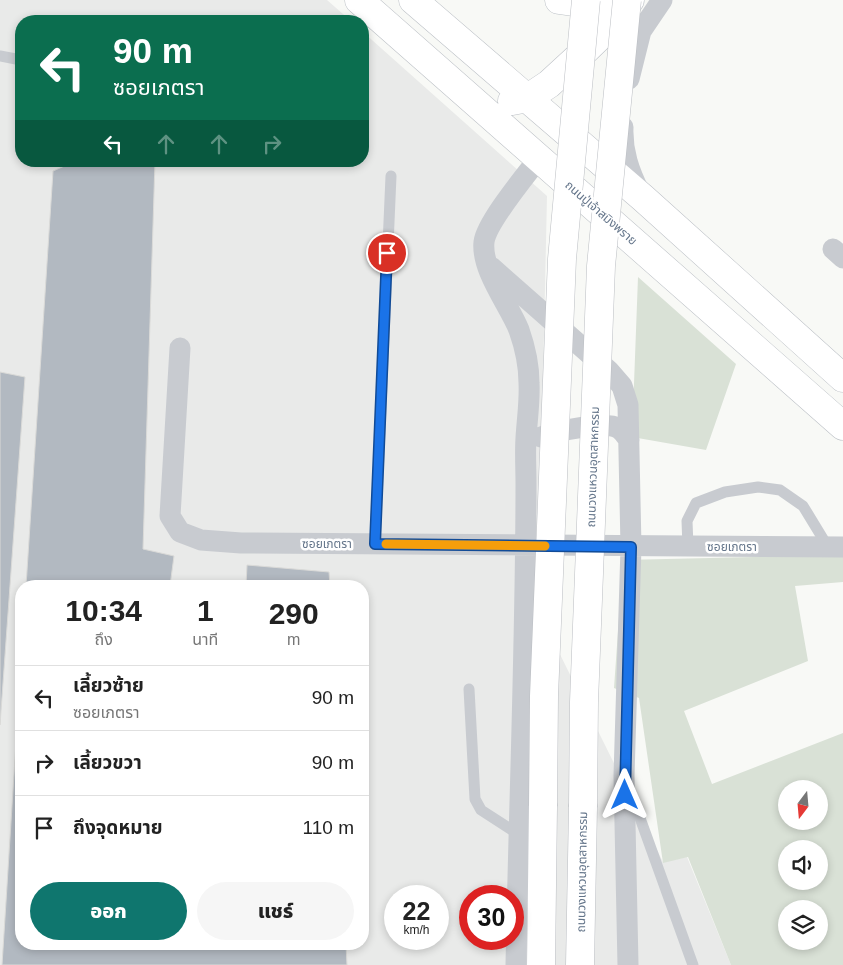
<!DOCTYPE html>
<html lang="th">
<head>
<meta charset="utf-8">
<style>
	:root { --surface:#fff; --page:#f6f6f6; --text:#222; --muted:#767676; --line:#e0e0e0; --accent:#0f766e }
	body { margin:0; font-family:Arial,"Noto Sans Thai",sans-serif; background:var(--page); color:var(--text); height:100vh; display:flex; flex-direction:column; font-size:19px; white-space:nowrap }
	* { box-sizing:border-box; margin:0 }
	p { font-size:16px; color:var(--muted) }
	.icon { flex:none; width:28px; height:28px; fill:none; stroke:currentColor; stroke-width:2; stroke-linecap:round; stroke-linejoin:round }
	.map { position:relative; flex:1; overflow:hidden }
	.panel { position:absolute; left:15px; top:580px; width:354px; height:370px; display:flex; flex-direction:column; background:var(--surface); border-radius:20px; box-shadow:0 2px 8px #0003 }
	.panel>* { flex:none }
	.top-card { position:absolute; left:15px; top:15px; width:354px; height:152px; border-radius:20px; box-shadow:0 2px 8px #0003; background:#0b6e4f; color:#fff; overflow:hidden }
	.needle { width:32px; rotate:196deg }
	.tools { position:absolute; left:778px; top:780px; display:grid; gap:10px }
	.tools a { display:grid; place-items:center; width:50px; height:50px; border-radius:50%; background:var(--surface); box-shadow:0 2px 8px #0003; font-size:25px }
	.speed { position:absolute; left:384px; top:885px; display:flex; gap:10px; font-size:25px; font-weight:700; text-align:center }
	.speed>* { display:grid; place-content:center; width:65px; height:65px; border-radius:50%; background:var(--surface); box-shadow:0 2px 8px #0003; line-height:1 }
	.speed small { font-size:12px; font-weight:400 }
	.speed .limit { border:8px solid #d22; background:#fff; color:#111 }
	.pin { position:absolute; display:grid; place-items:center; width:42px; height:42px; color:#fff; margin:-21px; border:2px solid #fff; border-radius:50%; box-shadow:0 1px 5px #0007 }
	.me { position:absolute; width:55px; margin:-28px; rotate:0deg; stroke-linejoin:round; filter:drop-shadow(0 0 4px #0008) }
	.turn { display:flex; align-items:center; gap:18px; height:105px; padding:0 15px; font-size:22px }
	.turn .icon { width:65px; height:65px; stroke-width:2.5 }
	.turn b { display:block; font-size:35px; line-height:42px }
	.lanes { display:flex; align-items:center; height:48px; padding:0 15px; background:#0003; justify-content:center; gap:25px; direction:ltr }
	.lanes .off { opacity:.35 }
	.eta { display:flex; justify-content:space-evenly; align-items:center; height:85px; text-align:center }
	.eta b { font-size:30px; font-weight:800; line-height:35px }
	.cta { display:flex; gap:10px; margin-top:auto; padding:10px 15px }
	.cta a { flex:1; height:58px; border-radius:30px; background:var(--accent); color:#fff; font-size:20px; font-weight:800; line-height:58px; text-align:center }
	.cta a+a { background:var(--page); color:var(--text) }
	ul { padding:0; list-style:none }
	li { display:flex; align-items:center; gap:15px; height:65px; padding:0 15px; border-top:1px solid var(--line) }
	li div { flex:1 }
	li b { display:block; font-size:19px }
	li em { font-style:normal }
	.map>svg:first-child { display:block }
</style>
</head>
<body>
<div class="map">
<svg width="843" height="965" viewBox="0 0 843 965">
	<rect width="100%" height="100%" fill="#f8f9f6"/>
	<path fill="#e9eae9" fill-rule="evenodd" d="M 0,0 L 327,0 L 351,21 L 21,21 L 21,161 L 362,161 L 363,32 L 547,196 L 538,610 L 663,862 L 687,857 L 731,965 L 0,965 ZM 21,586 L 362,586 L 362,944 L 21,944 ZM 395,896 L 438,896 L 438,939 L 395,939 ZM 470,896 L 512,896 L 512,939 L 470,939 Z"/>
	<path fill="#d9e1d6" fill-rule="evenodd" d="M 638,277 L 736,364 L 706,450 L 632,437 Z
		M 843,555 L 843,582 L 795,586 L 808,661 L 684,711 L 712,784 L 843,733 L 843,965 L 731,965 L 688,857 L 663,863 L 639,698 L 614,688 L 623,560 ZM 786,789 L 819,789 L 819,821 L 786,821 ZM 786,849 L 819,849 L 819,881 L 786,881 ZM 786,909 L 819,909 L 819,941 L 786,941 Z"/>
	<path fill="#b2b9c1" stroke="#dadad8" d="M 76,161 L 155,161 L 143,549 L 174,556 L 170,586 L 26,586 L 53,171 Z
		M 0,372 L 25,377 L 0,725 Z
		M 247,565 L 329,572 L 330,586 L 246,586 Z
		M 21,663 L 21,944 L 346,944 L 347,965 L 2,965 Z"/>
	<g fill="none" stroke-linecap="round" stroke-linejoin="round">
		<defs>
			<path id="secondary" d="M 359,0 L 843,426
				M 413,0 L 643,198 L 843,378
				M 559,0 L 594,5 L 608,0
				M 512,101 L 528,98 L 549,84 L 574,61 L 602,34 L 630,0"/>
			<path id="primary" d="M 541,965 L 543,806
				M 580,965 L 583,807"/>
		</defs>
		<use href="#secondary" stroke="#bcc0c6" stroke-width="29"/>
		<use href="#primary" stroke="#bbbec3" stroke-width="29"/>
		<path stroke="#c8cbd0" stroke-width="11" d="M 0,56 L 21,60
			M 375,544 L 391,176
			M 688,547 L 687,521 L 696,503 L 725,492 L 758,487 L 780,490 L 803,506 L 828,547
			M 469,689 L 475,799 L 481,810 L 518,834
			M 631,793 L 693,965"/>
		<path stroke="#c8cbd0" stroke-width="21" d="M 629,79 L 641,31 L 662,0
			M 623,127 C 622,151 629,171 640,193
			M 833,249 L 843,258
			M 491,267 L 609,371 L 622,386 L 628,405 L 631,547 L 624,776 L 628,965
			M 180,348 L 170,516 L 180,532 L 201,540 L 241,543 L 843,547
			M 541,437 C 557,431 604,421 618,428 C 622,430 626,436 629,440
			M 516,965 C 519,805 526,644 526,484 C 526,468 525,453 526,438 C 527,420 530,401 529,383 C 529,366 525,347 519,330 C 509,305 481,270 484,242 C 486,223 526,175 539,158"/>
		<use href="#secondary" stroke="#fff" stroke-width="28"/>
		<use href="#primary" stroke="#fff" stroke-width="28"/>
		<defs>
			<path id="primary-bridge" d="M 543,806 L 544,696 L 562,259 L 586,0
				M 583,807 L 584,702 L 601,266 L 627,0"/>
		</defs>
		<use href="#primary-bridge" stroke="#bbbec3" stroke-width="29" stroke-linecap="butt"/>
		<use href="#primary-bridge" stroke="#fff" stroke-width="28"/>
	</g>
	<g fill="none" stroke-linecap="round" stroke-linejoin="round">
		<defs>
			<path id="route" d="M 387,253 L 375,544 L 631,547 L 625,795"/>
		</defs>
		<use href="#route" stroke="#114b97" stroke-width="12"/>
		<use href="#route" stroke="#1a73e8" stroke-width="9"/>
		<path stroke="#f59e0b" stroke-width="9" d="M 386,544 L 545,546"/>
	</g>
	<g text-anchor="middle" stroke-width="5" stroke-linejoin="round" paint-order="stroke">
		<g font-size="12" fill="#64758a" stroke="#fff">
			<text transform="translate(601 213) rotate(41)" y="4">ถนนปู่เจ้าสมิงพราย</text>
			<text transform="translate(593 467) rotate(-88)" y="4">ถนนวงแหวนอุตสาหกรรม</text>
			<text x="327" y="548">ซอยเภตรา</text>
			<text x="732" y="551">ซอยเภตรา</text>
			<text transform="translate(582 872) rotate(-89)" y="4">ถนนวงแหวนอุตสาหกรรม</text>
		</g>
	</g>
</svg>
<div class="tools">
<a><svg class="needle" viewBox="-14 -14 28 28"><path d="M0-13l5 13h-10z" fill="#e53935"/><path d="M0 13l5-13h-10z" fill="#767676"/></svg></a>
<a><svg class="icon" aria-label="sound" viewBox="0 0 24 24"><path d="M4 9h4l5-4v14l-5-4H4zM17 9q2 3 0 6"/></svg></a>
<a><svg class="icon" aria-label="layers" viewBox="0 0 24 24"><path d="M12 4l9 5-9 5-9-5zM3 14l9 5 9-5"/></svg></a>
</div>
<div class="speed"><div>22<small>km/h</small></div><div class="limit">30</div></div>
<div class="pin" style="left:387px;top:253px;background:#d93025"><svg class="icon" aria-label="arrive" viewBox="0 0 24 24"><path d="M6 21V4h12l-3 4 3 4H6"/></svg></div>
<svg class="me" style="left:625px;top:795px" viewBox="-20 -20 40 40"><path d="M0-17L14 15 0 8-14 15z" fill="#1a73e8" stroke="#fff" stroke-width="4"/></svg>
<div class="top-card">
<div class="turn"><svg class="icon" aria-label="left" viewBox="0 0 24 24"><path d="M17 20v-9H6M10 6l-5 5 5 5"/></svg><div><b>90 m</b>ซอยเภตรา</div></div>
<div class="lanes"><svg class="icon" aria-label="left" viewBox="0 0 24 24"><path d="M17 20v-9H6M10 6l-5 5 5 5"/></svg><svg class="icon off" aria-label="ahead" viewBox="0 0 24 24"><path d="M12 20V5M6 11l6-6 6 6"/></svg><svg class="icon off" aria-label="ahead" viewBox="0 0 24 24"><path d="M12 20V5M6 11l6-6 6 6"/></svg><svg class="icon off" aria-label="right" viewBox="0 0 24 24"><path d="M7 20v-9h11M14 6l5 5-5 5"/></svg></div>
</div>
<section class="panel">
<div class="eta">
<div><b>10:34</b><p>ถึง</p></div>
<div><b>1</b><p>นาที</p></div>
<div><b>290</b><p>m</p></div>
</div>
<ul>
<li><svg class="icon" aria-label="left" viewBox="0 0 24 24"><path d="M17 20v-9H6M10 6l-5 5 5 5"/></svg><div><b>เลี้ยวซ้าย</b><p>ซอยเภตรา</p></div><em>90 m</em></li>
<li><svg class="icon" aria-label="right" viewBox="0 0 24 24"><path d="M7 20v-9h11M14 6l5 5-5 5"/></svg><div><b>เลี้ยวขวา</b></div><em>90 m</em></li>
<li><svg class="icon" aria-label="arrive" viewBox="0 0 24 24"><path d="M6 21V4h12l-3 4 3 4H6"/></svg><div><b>ถึงจุดหมาย</b></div><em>110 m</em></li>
</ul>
<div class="cta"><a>ออก</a><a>แชร์</a></div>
</section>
</div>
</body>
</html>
